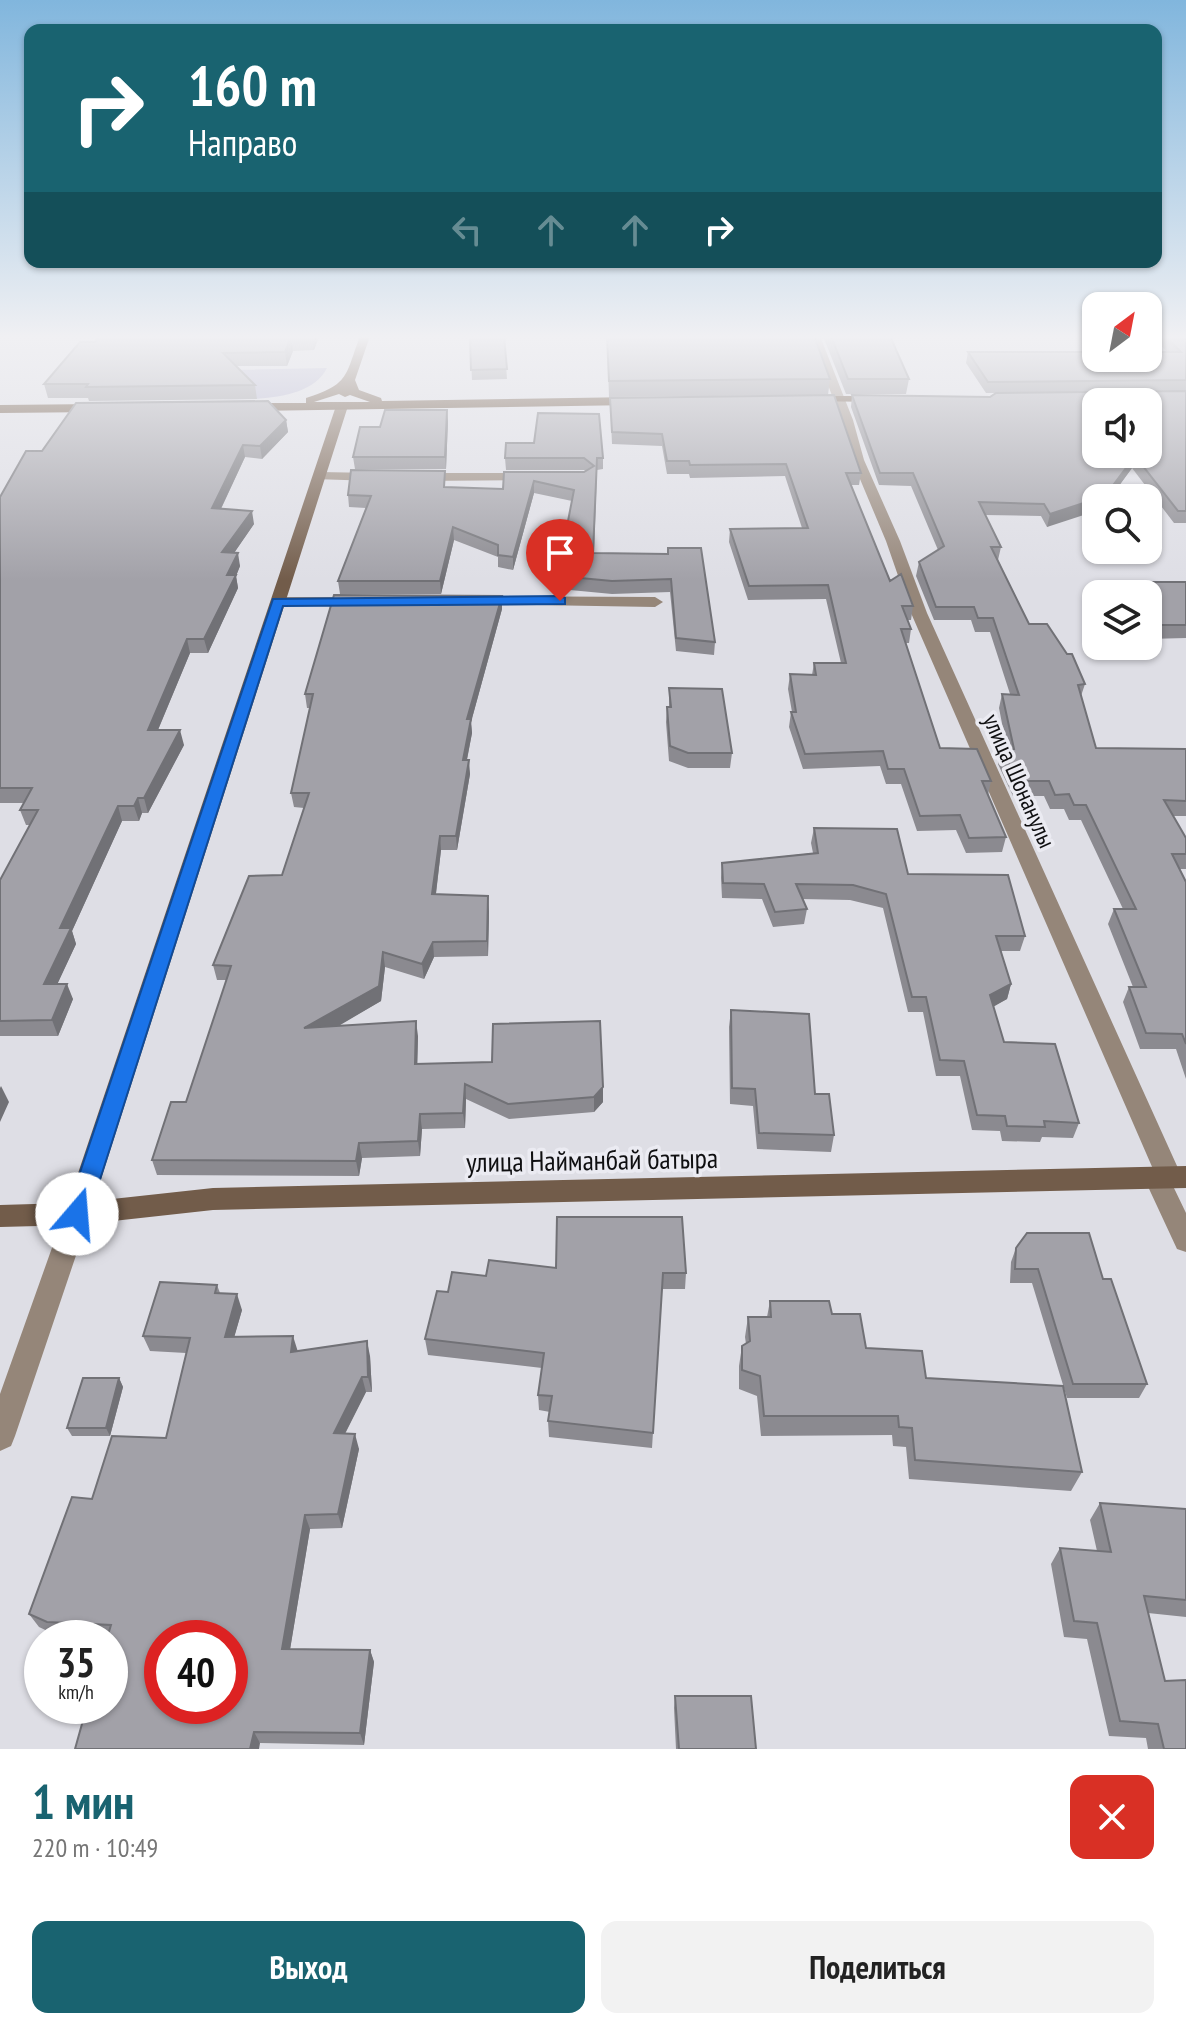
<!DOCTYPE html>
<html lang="ru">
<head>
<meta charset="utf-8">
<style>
	:root { --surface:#fff; --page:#f2f2f2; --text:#222; --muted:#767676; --accent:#196370 }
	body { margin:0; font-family:"PT Sans Narrow",sans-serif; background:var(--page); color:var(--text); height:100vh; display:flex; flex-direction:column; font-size:30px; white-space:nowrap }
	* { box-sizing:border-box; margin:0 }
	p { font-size:26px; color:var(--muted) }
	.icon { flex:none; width:44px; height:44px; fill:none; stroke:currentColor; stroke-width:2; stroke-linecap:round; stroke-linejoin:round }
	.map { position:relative; height:1749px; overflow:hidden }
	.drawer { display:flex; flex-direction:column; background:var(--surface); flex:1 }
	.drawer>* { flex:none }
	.top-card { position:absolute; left:24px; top:24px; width:1138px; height:244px; border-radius:16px; box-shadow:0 2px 6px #0004; background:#196370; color:#fff; overflow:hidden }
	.needle { width:52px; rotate:32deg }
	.fabs { position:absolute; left:1082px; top:292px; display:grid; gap:16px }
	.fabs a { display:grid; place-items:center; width:80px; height:80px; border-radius:16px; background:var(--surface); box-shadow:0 2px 6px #0004; font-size:40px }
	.speed { position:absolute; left:24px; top:1620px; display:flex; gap:16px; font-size:40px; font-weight:700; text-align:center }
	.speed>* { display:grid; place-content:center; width:104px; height:104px; border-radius:50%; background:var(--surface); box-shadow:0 2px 6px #0004; line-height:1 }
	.speed small { font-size:20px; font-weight:400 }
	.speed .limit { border:12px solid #d22; background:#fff; color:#111 }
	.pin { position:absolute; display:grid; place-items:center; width:68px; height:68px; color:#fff; margin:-82px -34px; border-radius:50% 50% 50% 0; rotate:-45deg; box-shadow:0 0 8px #0007 }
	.pin .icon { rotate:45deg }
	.me { position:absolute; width:88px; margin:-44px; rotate:18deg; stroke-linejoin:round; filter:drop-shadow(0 0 6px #0008) }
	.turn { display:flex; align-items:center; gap:28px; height:168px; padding:0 32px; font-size:36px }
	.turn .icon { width:104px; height:104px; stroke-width:2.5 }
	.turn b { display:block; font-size:56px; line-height:68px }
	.lanes { display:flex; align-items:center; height:76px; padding:0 32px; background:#0003; justify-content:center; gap:40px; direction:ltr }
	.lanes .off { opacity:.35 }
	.round { display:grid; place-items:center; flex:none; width:84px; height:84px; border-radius:16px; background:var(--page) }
	.overview { display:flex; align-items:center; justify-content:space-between; height:136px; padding:0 32px }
	h1 { font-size:48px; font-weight:700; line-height:60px; color:var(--accent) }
	.button { display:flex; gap:16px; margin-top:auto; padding:16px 32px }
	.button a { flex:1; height:92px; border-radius:16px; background:var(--accent); color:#fff; font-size:32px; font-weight:700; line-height:92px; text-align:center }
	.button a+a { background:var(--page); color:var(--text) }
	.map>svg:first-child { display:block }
</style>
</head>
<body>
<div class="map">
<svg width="1186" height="1749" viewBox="0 0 1186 1749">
	<rect width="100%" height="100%" fill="#dedee5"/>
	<path fill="#aeadcc" d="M 327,368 C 305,412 209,397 166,396 L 182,371 Z"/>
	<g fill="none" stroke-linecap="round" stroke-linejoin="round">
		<path fill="#958679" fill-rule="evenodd" d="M 810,336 L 820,336 L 853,420 L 864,460 L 900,541 L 927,613 L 1182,1177 L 1173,1186 L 1186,1213 L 1186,1252 L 1177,1249 L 1144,1178 L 1153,1169 L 911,613 L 886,541 L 852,460 L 841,420 Z
			M 319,472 L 375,473 L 382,477 L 375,481 L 314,479 L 313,476 Z
			M 531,473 L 538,477 L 536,480 L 419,481 L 412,477 L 419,473 Z
			M 477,596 L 655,597 L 663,602 L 655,607 L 472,604 L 469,601 Z
			M 277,597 L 357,597 L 365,602 L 357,607 L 272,605 L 272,599 Z
			M 77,1203 L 86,1206 L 90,1214 L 15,1436 L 11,1446 L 0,1451 L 0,1394 L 64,1214 L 68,1206 Z"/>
		<path fill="#725c4a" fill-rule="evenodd" d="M 342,402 L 348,406 L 94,1201 L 213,1188 L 1186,1166 L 1186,1188 L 213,1210 L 77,1225 L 0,1227 L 0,1205 L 68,1203 L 336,406 Z"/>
		<path fill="#583e28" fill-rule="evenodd" d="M 360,336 L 370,336 L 355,380 L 359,390 L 381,398 L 382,401 L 634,397 L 640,401 L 634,405 L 246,411 L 240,407 L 246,403 L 306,403 L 306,398 C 350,384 345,376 360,336 ZM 339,394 L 345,397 L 350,395 L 370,402 L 314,402 Z
			M 810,396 L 878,396 L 884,399 L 878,402 L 806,401 L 806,397 Z
			M 0,405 L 98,404 L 104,408 L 98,412 L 0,413 Z"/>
	</g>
	<path fill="#8b8a90" d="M 319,336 L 314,350 L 293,351 L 287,366 L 236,366 L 255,385 L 257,399 L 89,401 L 88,398 L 48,398 L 44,384 L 80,342 Z
		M 470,336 L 504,336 L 507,379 L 472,380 Z
		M 607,336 L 830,379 L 828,395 L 609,397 Z
		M 823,336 L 890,336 L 909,379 L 906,394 L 846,394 Z
		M 1152,336 L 1186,336 L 1186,391 L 986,393 L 966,363 L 968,352 L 1167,352 Z
		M 1186,391 L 1186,523 L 1174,523 L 1132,468 L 1110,498 L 1096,498 L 1047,527 L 1041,516 L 985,515 L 1001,547 L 998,560 L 1029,624 L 1085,684 L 1081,696 L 1096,748 L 1186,749 L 1186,816 L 1173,816 L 1186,838 L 1186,869 L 1179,869 L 1186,882 L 1186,1079 L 1176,1049 L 1140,1049 L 1123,1002 L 1129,987 L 1133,987 L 1108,924 L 1114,909 L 1123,909 L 1081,820 L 1069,820 L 1064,809 L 1050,809 L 1044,796 L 1013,796 L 998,764 L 1002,749 L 1007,749 L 999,708 L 1002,694 L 1010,694 L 990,632 L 975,632 L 971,620 L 934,620 L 916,576 L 919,562 L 938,550 L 911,486 L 879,485 L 851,407 L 852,395 L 990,397 Z
		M 610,398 L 861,473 L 859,485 L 851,485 L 890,581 L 913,606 L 911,620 L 908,620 L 911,629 L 909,643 L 906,643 L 940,748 L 991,781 L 988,795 L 1006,837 L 1002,852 L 966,853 L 956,830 L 917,831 L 901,784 L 886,784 L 880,766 L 803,769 L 789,727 L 791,712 L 792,712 L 788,689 L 790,674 L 812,675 L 814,663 L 841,663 L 826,599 L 748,600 L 729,542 L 730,529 L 802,528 L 785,476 L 690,478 L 689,474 L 667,474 L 662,446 L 612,444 Z
		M 286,420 L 288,432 L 262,459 L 245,457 L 221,509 L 254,524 L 234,553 L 240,566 L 236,576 L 238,588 L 208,653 L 190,653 L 158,730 L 184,745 L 148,813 L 142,813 L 139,821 L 122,821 L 72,931 L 76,944 L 57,984 L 73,999 L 58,1036 L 0,1036 L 0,880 L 30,825 L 26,825 L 20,810 L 24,803 L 0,803 L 0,497 L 42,451 Z
		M 448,421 L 446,469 L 355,469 L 353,457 L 380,427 Z
		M 505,458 L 603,458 L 603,469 L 597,470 L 594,553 L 667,554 L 668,548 L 715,642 L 714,655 L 676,651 L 670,592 L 612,594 L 549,588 L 549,575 L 562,552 L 572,501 L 534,493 L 513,570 L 498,567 L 498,557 L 454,540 L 441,594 L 340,594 L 338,581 L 366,508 L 349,507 L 348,495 L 445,487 L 503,489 L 504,472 L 586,471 L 584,470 L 506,470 Z
		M 1106,582 L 1186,582 L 1186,638 L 1148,639 L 1148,594 L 1102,594 Z
		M 502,596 L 502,609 L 471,722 L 472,733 L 467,760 L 470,774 L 457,850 L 441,850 L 436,894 L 489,911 L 488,956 L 434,957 L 424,979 L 385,967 L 381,1001 L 337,1026 L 418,1036 L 417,1064 L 492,1062 L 493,1024 L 603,1102 L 594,1112 L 509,1119 L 466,1099 L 465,1128 L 422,1129 L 420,1156 L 362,1158 L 359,1176 L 157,1175 L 152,1160 L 186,1102 L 227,980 L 217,980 L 213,965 L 282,875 L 304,808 L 294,807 L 291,793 L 310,708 L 307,708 L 305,694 Z
		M 669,688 L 732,753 L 730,768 L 688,768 L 669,761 L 666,722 L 667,707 L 669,707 Z
		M 814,828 L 908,874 L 1025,936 L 1020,951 L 1001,951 L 1011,984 L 1007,999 L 993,1006 L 1004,1042 L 1079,1123 L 1073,1138 L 1042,1137 L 1040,1142 L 1002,1141 L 1000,1131 L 972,1130 L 960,1076 L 936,1076 L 923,1012 L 908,1012 L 883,908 L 850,900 L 802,899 L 807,909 L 804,924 L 773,927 L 762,899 L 722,898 L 721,878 L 722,863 L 813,853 L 811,843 Z
		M 731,1010 L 815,1094 L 834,1135 L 831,1152 L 757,1149 L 753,1106 L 730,1104 L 729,1027 Z
		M 1016,1248 L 1103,1279 L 1147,1384 L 1139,1398 L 1067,1398 L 1032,1283 L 1010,1283 L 1011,1262 Z
		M 556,1268 L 686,1273 L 685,1289 L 662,1289 L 652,1448 L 549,1437 L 548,1421 L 550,1412 L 539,1410 L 538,1395 L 542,1368 L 428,1355 L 425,1339 L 448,1292 L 486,1276 Z
		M 217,1285 L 220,1293 L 242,1310 L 234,1337 L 298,1351 L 370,1356 L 372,1392 L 366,1392 L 345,1434 L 359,1449 L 342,1528 L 310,1529 L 290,1649 L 370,1650 L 374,1662 L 364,1745 L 260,1743 L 110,1638 L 56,1635 L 39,1627 L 29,1614 L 92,1499 L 166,1438 L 186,1353 L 150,1351 L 143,1336 Z
		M 770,1301 L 832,1314 L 866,1348 L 926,1378 L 1082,1472 L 1071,1491 L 909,1479 L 906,1447 L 893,1446 L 892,1435 L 761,1436 L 757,1396 L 739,1389 L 739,1366 L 742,1346 L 746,1344 L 745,1337 L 748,1317 L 767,1317 Z
		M 119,1378 L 123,1387 L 110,1436 L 72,1436 L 67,1428 Z
		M 1100,1503 L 1186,1509 L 1186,1617 L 1148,1613 L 1165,1681 L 1186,1749 L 1148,1749 L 1146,1738 L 1109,1736 L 1087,1639 L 1064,1637 L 1051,1564 L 1060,1548 L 1097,1551 L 1090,1520 Z
		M 675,1696 L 756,1749 L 676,1749 L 674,1708 Z"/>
	<path fill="#717176" d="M 312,336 L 319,336 L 314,350 L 312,337 Z
		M 291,337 L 293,351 L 287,366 L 285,352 Z
		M 447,410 L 448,421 L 446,469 L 445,457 Z
		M 286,420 L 288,432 L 262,459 L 260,446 Z
		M 243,445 L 245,457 L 215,521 L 212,508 Z
		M 1135,456 L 1132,468 L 1110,498 L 1099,498 Z
		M 534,481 L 534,493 L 513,570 L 513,557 Z
		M 1096,499 L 1096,511 L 1047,527 L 1050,514 Z
		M 252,511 L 254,524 L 225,566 L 222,552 Z
		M 453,527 L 454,540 L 441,594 L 440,581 Z
		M 238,553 L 240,566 L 236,576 L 238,588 L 208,653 L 204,639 L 227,575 Z
		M 502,596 L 502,609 L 471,722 L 472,733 L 464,774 L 463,760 L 467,719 Z
		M 187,639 L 190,653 L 152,744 L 148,730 Z
		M 180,730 L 184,745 L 148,813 L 144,798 Z
		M 469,760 L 470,774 L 457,850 L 456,836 Z
		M 138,798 L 142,813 L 139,821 L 134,806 Z
		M 118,806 L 122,821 L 72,931 L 76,944 L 50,1000 L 44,984 L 60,928 Z
		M 440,836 L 441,850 L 434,909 L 432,894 Z
		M 488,896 L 489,911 L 488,956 L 487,941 Z
		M 433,942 L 434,957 L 424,979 L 422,964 Z
		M 383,952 L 385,967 L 381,1001 L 308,1044 L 304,1028 Z
		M 67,984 L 73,999 L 58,1036 L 52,1020 Z
		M 1011,984 L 1007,999 L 986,1011 L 990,995 Z
		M 416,1021 L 418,1036 L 417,1079 L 415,1064 Z
		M 465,1084 L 466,1099 L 465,1128 L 463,1113 Z
		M 1,1086 L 9,1102 L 0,1122 L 0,1088 Z
		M 603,1087 L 603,1102 L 594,1112 L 594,1097 Z
		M 420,1114 L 422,1129 L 420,1156 L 418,1141 Z
		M 359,1143 L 362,1158 L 359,1176 L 356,1161 Z
		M 237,1294 L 242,1310 L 230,1352 L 225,1337 Z
		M 293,1336 L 298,1352 L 291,1352 Z
		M 367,1341 L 370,1356 L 372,1392 L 368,1377 Z
		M 362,1377 L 366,1392 L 338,1447 L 334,1433 Z
		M 119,1378 L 123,1387 L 110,1436 L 106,1428 Z
		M 355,1434 L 359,1449 L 342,1528 L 338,1514 Z
		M 305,1515 L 310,1529 L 288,1662 L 282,1649 Z
		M 370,1650 L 374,1662 L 364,1745 L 360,1733 Z
		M 254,1732 L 260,1743 L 259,1749 L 250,1749 Z"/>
	<path fill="#a2a1a8" stroke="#717176" stroke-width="2" fill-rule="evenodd" d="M 99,336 L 312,336 L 312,337 L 291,337 L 285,352 L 223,353 L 255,385 L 86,387 L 88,384 L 44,384 L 80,342 L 95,342 Z
		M 470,336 L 504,336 L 507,369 L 471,370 Z
		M 607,336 L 814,336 L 830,379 L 609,381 Z
		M 831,336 L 890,336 L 909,379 L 848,379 Z
		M 1165,336 L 1186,336 L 1186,380 L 988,382 L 968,352 L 1096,352 L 1096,358 L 1148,358 L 1148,352 L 1181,352 Z
		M 1186,391 L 1186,511 L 1178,511 L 1135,456 L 1105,496 L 1050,514 L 1044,504 L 979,502 L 1001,547 L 991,547 L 1029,624 L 1047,624 L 1067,654 L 1072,654 L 1085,684 L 1078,685 L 1096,748 L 1186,749 L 1186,801 L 1164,800 L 1186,838 L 1186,854 L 1172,854 L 1186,882 L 1186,1044 L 1182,1034 L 1146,1033 L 1129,987 L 1146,987 L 1114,909 L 1136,909 L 1086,805 L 1074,805 L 1069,794 L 1055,795 L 1049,781 L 1017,781 L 1002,749 L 1014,749 L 1002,694 L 1019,695 L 993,618 L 978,618 L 974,607 L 936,607 L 919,562 L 944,546 L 913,473 L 880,473 L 852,395 L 990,397 L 996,393 ZM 1096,402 L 1148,402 L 1148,454 L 1096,454 Z
		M 834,395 L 861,473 L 846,473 L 890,581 L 901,574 L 913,606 L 902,606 L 911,629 L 901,629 L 940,748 L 977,749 L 991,781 L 982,781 L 1006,837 L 969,838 L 960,815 L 920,816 L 904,769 L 888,769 L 883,751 L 805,754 L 791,712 L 796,712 L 790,674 L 816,675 L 814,663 L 846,663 L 828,585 L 749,586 L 730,529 L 808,528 L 786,464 L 690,465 L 689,461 L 667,461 L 662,434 L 612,432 L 610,398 Z
		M 268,401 L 286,420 L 260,446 L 243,445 L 212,508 L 252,511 L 222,552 L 238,553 L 227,575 L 236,575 L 204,639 L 187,639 L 148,730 L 180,730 L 144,798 L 138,798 L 134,806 L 118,806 L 60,928 L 71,928 L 44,984 L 67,984 L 52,1020 L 0,1021 L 0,880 L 38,810 L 20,810 L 32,788 L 0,788 L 0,497 L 26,451 L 42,451 L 76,403 Z
		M 385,410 L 447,410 L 445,457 L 353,457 L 360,427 L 380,427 Z
		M 538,413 L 599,414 L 603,458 L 597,458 L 593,553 L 668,554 L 668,548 L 701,548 L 715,642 L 676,638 L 671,579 L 612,581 L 549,575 L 550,552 L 562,552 L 574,490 L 534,481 L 513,557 L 498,555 L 498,545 L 453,527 L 440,581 L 338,581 L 371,496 L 348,495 L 351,470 L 445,471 L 444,487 L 503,489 L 504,472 L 584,472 L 594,466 L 584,458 L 505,458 L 506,443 L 534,443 Z
		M 1106,582 L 1186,582 L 1186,625 L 1148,625 L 1148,594 L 1112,594 Z
		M 334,595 L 502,596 L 467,719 L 471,719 L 463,760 L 469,760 L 456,836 L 440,836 L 432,894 L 488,896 L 487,941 L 433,942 L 422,964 L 383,952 L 379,986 L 304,1028 L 416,1021 L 415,1064 L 492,1062 L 493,1024 L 600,1021 L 603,1087 L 594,1097 L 508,1104 L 465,1084 L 463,1113 L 420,1114 L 418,1141 L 359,1143 L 356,1161 L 152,1160 L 171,1102 L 186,1102 L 231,966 L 213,965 L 249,876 L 282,875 L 309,793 L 291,793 L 313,694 L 305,694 Z
		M 669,688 L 722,689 L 732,753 L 688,753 L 670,746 L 667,707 L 671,707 Z
		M 814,828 L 897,829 L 908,874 L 1008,875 L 1025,936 L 996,936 L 1011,984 L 990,995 L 1004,1042 L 1055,1044 L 1079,1123 L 1044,1121 L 1045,1127 L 1007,1126 L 1005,1116 L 977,1115 L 964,1061 L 940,1060 L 926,997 L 912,997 L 886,894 L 853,885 L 796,884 L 807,909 L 775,912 L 764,884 L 723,883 L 722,863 L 818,853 Z
		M 731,1010 L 809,1014 L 815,1094 L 829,1094 L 834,1135 L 759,1133 L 755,1089 L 732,1088 Z
		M 557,1217 L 682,1217 L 686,1273 L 663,1273 L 653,1433 L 548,1421 L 552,1396 L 538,1395 L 544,1353 L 425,1339 L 437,1291 L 448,1292 L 452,1272 L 486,1276 L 489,1260 L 556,1268 Z
		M 1027,1233 L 1089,1233 L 1103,1279 L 1111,1279 L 1147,1384 L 1073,1384 L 1038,1269 L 1015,1269 L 1016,1248 Z
		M 160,1282 L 217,1285 L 215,1293 L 237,1294 L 225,1337 L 293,1336 L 291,1352 L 367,1341 L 368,1377 L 362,1377 L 334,1433 L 355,1434 L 338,1514 L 305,1515 L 282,1649 L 370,1650 L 360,1733 L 254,1732 L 250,1749 L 75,1749 L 87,1706 L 110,1706 L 110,1638 L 107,1638 L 111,1625 L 47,1622 L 29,1614 L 72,1497 L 92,1499 L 112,1436 L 166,1438 L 190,1338 L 143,1336 ZM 162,1638 L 230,1638 L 230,1706 L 162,1706 Z
		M 770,1301 L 829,1301 L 832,1314 L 860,1314 L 866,1348 L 922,1351 L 926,1378 L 1063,1386 L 1082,1472 L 915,1460 L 912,1428 L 899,1427 L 898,1416 L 764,1416 L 760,1376 L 742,1370 L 742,1346 L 750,1341 L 748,1317 L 771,1317 Z
		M 83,1378 L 119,1378 L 106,1428 L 67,1428 Z
		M 1100,1503 L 1186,1509 L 1186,1600 L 1144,1596 L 1165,1681 L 1186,1680 L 1186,1749 L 1164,1749 L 1158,1724 L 1120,1721 L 1097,1623 L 1074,1621 L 1060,1548 L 1111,1552 Z
		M 675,1696 L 751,1696 L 756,1749 L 679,1749 Z"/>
	<linearGradient id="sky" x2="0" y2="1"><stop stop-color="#81b6dd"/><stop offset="0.58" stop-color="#f0f0f3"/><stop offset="1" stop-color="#f0f0f3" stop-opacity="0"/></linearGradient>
	<rect width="1186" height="581" fill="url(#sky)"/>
	<path fill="#1a73e8" stroke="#114b97" stroke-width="2" d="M 560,596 L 565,598 L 565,604 L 283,606 L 89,1214 L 86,1222 L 77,1224 L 69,1222 L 66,1214 L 273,599 Z"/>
	<g text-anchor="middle" stroke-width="7" stroke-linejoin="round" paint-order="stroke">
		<g font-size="24" fill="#0f0f11" stroke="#ebebf2">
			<text transform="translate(1019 781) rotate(66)" y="8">улица Шонанулы</text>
		</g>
		<g font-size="28" fill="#0f0f11" stroke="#ebebf2">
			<text transform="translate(592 1160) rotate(-1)" y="10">улица Найманбай батыра</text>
		</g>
	</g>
</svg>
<div class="fabs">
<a><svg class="needle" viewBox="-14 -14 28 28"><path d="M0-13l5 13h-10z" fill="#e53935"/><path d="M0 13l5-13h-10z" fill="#767676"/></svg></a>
<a><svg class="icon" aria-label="sound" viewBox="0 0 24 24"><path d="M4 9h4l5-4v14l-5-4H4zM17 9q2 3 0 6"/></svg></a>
<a><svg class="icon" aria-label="search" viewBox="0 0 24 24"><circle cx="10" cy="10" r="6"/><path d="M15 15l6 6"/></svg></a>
<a><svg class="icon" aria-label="layers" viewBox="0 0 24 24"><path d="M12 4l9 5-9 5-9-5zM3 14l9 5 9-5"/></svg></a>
</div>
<div class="speed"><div>35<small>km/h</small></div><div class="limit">40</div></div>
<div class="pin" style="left:560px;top:601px;background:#d93025"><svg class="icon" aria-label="arrive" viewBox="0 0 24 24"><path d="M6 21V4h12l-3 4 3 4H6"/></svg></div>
<svg class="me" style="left:77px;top:1214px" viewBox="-20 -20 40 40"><circle r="19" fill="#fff"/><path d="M0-13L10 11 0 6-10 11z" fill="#1a73e8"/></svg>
<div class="top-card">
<div class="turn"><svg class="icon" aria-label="right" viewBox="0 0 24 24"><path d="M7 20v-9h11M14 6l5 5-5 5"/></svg><div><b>160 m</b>Направо</div></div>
<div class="lanes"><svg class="icon off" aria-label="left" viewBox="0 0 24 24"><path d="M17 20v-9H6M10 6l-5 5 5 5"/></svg><svg class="icon off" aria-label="ahead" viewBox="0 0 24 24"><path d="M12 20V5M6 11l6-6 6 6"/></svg><svg class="icon off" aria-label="ahead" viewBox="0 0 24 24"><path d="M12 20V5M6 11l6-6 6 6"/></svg><svg class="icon" aria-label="right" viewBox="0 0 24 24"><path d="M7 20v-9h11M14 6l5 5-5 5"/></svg></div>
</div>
</div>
<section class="drawer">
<div class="overview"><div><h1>1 мин</h1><p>220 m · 10:49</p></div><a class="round" style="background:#d93025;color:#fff"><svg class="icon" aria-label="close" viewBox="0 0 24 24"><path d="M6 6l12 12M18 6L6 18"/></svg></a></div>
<div class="button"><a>Выход</a><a>Поделиться</a></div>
</section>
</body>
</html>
